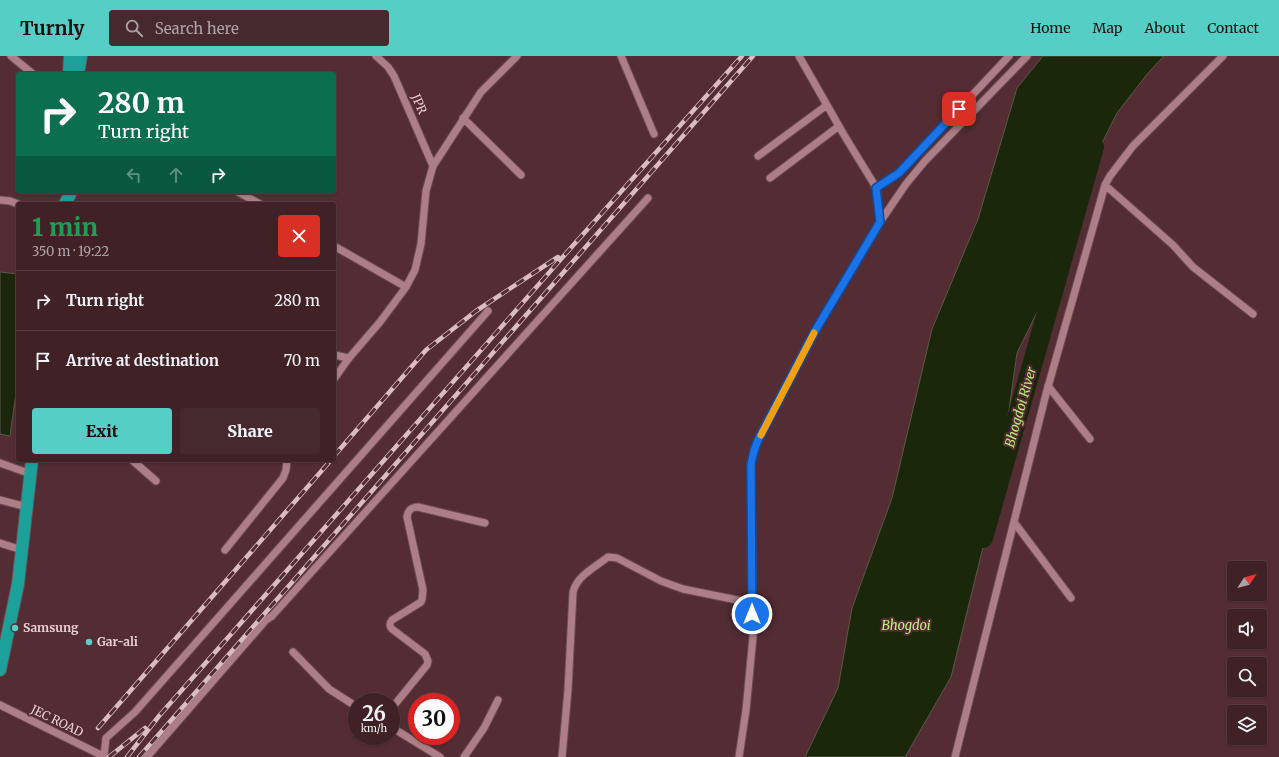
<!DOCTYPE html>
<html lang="en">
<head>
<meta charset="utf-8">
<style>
	:root { --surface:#3f2126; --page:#46292e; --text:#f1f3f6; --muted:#ada3a7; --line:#583e43; --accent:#55cec5 }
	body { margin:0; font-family:Merriweather,serif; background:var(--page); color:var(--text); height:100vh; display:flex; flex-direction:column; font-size:15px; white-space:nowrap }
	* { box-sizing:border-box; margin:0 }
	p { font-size:13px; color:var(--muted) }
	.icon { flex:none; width:22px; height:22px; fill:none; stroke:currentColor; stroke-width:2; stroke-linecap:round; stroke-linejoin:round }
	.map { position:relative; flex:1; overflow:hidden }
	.details { position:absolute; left:16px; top:146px; width:320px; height:260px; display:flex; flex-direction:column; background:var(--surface); border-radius:4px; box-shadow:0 1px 3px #0004,0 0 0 1px var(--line) }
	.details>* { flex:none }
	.top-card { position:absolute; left:16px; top:16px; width:320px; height:122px; border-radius:4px; box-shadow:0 1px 3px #0004,0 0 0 1px var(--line); background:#0b6e4f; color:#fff; overflow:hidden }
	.needle { width:26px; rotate:54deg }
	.controls { position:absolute; left:1227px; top:505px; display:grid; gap:8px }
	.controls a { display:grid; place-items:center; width:40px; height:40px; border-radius:4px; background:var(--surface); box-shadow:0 1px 3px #0004,0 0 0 1px var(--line); font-size:20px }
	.speed { position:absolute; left:348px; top:637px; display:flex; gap:8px; font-size:20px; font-weight:700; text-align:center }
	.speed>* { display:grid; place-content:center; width:52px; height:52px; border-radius:50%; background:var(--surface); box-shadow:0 1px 3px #0004,0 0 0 1px var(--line); line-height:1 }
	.speed small { font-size:10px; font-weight:400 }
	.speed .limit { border:6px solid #d22; background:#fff; color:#111 }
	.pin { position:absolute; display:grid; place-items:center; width:34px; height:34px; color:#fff; margin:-17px; border-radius:8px; box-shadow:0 2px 6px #0006 }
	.me { position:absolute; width:44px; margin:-22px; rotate:0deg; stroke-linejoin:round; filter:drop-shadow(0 0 3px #0008) }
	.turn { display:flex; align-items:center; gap:14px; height:84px; padding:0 16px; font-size:18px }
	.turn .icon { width:52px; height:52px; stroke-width:2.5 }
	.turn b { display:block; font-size:28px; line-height:34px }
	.lanes { display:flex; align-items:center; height:38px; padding:0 16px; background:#0003; justify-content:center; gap:20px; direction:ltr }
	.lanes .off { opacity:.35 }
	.round { display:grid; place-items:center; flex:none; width:42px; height:42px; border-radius:4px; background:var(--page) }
	.head { display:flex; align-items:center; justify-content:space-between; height:68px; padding:0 16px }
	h1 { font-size:24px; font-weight:800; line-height:30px; color:#1e9e55 }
	.primary-button { display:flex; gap:8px; margin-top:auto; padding:8px 16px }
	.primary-button a { flex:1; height:46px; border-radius:4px; background:var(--accent); color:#111; font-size:16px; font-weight:800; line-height:46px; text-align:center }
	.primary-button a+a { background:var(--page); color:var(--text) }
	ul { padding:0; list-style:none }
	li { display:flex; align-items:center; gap:12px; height:60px; padding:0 16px; border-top:1px solid var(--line) }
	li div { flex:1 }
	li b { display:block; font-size:15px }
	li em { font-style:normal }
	header { display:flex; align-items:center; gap:24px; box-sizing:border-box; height:56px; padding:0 20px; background:var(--accent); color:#111 }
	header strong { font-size:19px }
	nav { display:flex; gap:22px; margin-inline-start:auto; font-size:14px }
	.search { width:280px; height:36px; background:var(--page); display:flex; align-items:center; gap:10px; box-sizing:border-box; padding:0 14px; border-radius:4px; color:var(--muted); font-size:15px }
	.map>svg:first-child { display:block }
</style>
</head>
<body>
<header>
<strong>Turnly</strong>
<div class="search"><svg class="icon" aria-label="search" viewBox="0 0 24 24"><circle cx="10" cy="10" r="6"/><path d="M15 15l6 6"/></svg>Search here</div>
<nav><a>Home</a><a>Map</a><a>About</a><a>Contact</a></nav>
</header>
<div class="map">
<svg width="1279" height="701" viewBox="0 0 1279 701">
	<rect width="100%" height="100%" fill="#542c33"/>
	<path fill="#1b270a" stroke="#595946" d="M 1043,0 L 1164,0 L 1148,17 L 1117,57 L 1089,113 L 1065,167 L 1052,204 L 1047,236 L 1017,297 L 1009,354 L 986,479 L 951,621 L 905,701 L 805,701 L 838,632 L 852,552 L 892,442 L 932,273 L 978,163 L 1017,32 Z
		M 0,216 L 18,218 L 18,322 L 10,380 L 0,378 Z"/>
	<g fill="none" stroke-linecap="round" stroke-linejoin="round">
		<path stroke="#1b270a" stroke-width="20" d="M 983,482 L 1094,91"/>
		<defs>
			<path id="minor" d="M 11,0 L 33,18
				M 376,0 L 388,11 L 394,20 L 433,110
				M 621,0 L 654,78
				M 799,0 L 844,79 L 874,128 L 877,135 L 880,166
				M 463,62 L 521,119
				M 758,100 L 827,49
				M 770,122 L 839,70
				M 1105,129 L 1173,189 L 1193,211 L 1253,258
				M 876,132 L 899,117 L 1009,0
				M 238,136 L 260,148
				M 0,144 L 10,145 L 18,148
				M 334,190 L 406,231
				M 334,299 L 349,302
				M 334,323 L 349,302 L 380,266 L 406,231 L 415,214 L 421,188 L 426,135 L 433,110 L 481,36 L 517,0
				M 1048,330 L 1090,383
				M 132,404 L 156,425
				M 0,407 L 31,418
				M 0,444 L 27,451
				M 1014,466 L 1071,542
				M 0,487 L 22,494
				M 225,494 L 283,422 L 286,414 L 287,404
				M 293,596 L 329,633 L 357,651
				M 0,649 L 105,701
				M 391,653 L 427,609 L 428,605 L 425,598 L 392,573 C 389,570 389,568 392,564 L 421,546 L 422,543 L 423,534 L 407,461 C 408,454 411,451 418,451 L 485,467
				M 391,671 L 440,701
				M 104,700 L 106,682 L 135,656 L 488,255
				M 147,701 L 266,564 L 272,560 L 648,142
				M 464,701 L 484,672 L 498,644
				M 562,701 L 568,634 L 573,536 C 577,520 595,511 608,501 L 617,502 L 661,525 L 683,533 L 752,547
				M 739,701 L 746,654 L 753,581 L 751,408 L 754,395 L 758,384 L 815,275 L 880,166 L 906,128 L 925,105 L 1027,0
				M 955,701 L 1046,338 L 1105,129 L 1110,120 L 1133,90 L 1223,0"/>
			<path id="highway" d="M 69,18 L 70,0
				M 78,18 L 81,0
				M 65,148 L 71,136
				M 0,614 L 18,528 L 32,404"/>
		</defs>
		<use href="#minor" stroke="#6d4b52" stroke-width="9"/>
		<use href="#highway" stroke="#6d4b52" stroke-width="14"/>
		<use href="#minor" stroke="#ad7e85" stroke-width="7"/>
		<use href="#highway" stroke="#1ba19a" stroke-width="12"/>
		<defs>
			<path id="rail" d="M 334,400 L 426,294 L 476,255 L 558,201
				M 98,672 L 331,404
				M 109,701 L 145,672
				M 127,701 L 159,660 L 569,194 L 742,0
				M 139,701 L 753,0"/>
		</defs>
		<use href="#rail" stroke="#d9bdc1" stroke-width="4.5"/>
		<use href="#rail" stroke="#542c33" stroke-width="3" stroke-dasharray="9" stroke-linecap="butt"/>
	</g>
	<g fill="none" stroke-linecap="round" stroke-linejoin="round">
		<defs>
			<path id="route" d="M 752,558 L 751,408 L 754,395 L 758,384 L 815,275 L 880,166 L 876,132 L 899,117 L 959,53"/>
		</defs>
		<use href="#route" stroke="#114b97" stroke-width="10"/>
		<use href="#route" stroke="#1a73e8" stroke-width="7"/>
		<path stroke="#f59e0b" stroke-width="7" d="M 761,379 L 814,277"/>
	</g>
	<g fill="#55cec5" stroke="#542c33" stroke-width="1.5">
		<circle cx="15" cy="572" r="4"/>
		<circle cx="89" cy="586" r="4"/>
	</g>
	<g text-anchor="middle" stroke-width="4" stroke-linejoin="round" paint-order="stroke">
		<g font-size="12" fill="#e9cfd2" stroke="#542c33">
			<text transform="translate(419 48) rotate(67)" y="4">JPR</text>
			<text transform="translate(57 665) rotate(26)" y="4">JEC ROAD</text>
		</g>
		<g font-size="12" font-weight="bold" fill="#e9cfd2" stroke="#542c33" text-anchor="start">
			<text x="23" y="576">Samsung</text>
			<text x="97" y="590">Gar-ali</text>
		</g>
		<g font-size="13" font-style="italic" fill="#bbf079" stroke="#542c33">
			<text transform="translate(1020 351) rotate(-74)" y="5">Bhogdoi River</text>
			<text x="906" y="574">Bhogdoi</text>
		</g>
	</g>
</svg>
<div class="controls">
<a><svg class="needle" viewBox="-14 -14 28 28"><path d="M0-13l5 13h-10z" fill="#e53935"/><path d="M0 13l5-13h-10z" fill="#ada3a7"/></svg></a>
<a><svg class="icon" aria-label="sound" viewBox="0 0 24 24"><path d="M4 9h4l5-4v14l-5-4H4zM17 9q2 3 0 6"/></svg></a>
<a><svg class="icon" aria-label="search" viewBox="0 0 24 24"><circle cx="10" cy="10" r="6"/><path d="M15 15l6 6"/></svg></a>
<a><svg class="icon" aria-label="layers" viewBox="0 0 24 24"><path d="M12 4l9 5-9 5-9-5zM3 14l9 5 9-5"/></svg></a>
</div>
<div class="speed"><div>26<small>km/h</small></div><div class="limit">30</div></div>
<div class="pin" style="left:959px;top:53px;background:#d93025"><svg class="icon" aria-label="arrive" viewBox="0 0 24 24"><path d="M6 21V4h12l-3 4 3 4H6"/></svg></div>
<svg class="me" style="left:752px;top:558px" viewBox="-20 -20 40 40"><circle r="17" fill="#1a73e8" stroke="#fff" stroke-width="3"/><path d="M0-11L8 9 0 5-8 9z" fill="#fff"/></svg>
<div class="top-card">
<div class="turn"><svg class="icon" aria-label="right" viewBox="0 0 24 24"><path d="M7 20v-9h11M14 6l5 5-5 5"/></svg><div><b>280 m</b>Turn right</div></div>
<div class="lanes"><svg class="icon off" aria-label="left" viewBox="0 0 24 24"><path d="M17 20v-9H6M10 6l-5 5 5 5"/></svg><svg class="icon off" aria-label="ahead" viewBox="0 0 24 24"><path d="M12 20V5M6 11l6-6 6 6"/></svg><svg class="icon" aria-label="right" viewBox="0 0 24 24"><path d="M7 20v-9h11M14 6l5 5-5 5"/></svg></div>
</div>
<section class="details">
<div class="head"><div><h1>1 min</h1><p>350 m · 19:22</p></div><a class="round" style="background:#d93025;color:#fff"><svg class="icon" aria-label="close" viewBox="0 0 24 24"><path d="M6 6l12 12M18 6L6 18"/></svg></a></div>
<ul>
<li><svg class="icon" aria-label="right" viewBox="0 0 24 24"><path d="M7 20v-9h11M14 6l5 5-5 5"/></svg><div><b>Turn right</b></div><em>280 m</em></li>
<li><svg class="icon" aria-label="arrive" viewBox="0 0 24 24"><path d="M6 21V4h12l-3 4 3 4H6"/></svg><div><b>Arrive at destination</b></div><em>70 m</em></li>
</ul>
<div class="primary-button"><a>Exit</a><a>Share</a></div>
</section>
</div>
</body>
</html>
